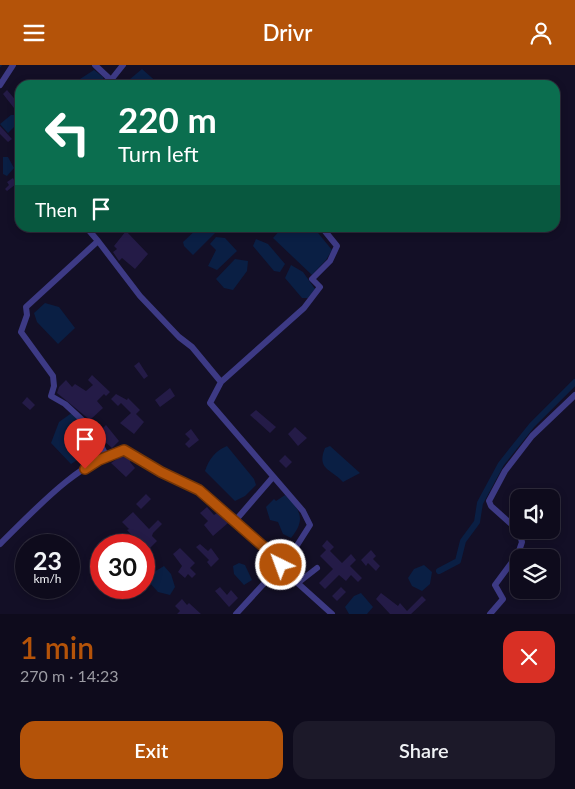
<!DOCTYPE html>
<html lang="en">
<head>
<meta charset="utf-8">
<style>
	:root { --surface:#0e0b1c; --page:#1c1929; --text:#f1f3f6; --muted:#9b9ba3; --line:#2e2b3b; --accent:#b45309 }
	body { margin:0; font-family:Lato,sans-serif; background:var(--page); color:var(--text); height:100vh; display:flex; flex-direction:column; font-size:19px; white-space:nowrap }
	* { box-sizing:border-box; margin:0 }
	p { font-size:16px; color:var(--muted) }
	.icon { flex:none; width:28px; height:28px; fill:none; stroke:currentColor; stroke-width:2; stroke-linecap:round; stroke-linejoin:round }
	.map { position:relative; height:549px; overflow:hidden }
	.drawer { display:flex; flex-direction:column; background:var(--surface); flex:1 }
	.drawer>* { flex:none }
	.hud { position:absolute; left:15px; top:15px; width:545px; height:152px; border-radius:15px; box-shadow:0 2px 8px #0003,0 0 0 1px var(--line); background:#0b6e4f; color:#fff; overflow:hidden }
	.fabs { position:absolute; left:510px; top:424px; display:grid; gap:10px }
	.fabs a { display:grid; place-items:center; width:50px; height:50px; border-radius:10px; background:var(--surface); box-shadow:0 2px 8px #0003,0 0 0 1px var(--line); font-size:25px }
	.speed { position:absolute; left:15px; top:469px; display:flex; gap:10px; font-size:25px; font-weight:700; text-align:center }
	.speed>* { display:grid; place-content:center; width:65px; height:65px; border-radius:50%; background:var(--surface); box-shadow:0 2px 8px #0003,0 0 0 1px var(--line); line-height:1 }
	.speed small { font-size:12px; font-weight:400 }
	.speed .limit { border:8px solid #d22; background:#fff; color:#111 }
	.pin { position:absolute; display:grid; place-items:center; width:42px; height:42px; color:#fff; margin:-51px -21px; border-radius:50% 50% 50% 0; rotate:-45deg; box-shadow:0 0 5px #0007 }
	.pin .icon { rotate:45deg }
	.me { position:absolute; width:55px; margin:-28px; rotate:318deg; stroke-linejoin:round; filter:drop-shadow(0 0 4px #0008) }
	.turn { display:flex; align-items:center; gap:18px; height:105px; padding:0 20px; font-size:22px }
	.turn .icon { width:65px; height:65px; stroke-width:2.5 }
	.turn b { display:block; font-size:35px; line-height:42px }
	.then { display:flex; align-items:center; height:48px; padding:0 20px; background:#0003; gap:10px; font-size:19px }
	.round { display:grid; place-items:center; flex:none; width:52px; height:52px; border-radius:15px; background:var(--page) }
	.head { display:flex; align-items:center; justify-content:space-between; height:85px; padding:0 20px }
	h1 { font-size:30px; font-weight:600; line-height:38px; color:var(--accent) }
	.button { display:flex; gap:10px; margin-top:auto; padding:10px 20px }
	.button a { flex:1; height:58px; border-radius:15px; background:var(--accent); color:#fff; font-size:20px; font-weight:600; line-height:58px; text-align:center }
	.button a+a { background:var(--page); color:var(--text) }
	header { display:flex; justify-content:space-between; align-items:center; height:65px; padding:0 20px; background:var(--accent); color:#fff; font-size:22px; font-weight:600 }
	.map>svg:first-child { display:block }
</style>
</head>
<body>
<header><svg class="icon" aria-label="menu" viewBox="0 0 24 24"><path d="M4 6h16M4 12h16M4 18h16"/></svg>Drivr<svg class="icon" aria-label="person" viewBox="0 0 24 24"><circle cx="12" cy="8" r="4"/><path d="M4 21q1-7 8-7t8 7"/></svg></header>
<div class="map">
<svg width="575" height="549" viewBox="0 0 575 549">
	<rect width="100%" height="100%" fill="#130f26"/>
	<path fill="#0a1f44" d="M 142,4 L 160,20 L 123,20 Z
		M 94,5 L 103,12 L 105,20 L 84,20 L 80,14 Z
		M 11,50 L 14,50 L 17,59 L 8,68 L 0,59 Z
		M 3,92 L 8,92 L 14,103 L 7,111 L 3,109 Z
		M 199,162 L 215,163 L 215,168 L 193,190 L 184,181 L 183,177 Z
		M 282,163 L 314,163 L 332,185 L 326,195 L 312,210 L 273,173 Z
		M 216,172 L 225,173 L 237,186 L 217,205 L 208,201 L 216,185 L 210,179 Z
		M 256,174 L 268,179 L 285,199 L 280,207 L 274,206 L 253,181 Z
		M 235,194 L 248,196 L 247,206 L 233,225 L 224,223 L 216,214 Z
		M 291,200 L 303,207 L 315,224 L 308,233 L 302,233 L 285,213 Z
		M 45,238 L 59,242 L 75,263 L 58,279 L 37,257 L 34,248 Z
		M 73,347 C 82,360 82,374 90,387 L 71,399 L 51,378 L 59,357 Z
		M 227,381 L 254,414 L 256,420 L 245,431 L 235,436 L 205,406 C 209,394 215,386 227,381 Z
		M 330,381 L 360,408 L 343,417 C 332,404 316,405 325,383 Z
		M 285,430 C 301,445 306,455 291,473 L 283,469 L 278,457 L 270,455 L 266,442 L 274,434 L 276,436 Z
		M 239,498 L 245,500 L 252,515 L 244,520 L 234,509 L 233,501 Z
		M 424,500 L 432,507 L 430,519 L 422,526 L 412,521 L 408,513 L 414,504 Z
		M 164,501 L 171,509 L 175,522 L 170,530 L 158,527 L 149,517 L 154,507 Z
		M 361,528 L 373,542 L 367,549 L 349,549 L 345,542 L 354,531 Z"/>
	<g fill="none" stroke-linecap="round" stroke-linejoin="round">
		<path stroke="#0a1f44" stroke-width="2" d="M 0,1 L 1,0"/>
		<path stroke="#0a1f44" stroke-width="6" d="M 439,506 L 458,496 L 463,476 L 477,457 L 480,438 L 501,399 L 532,360 L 575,317"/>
	</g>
	<path fill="#241b47" d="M 7,25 L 19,39 L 14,43 L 3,29 Z
		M 0,61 L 12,74 L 8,77 L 0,69 Z
		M 20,108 L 20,116 L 7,126 L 5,124 L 9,120 L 7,117 L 13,113 L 14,115 Z
		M 126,166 L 148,189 L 135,204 L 122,193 L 119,196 L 113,187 L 117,184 L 114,181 Z
		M 139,297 L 148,311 L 144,314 L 134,301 Z
		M 92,310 L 110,327 L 106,331 L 104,329 L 97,336 L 103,343 L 90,355 L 57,328 L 59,322 L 66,315 L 72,322 L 75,319 L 86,326 L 93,320 L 88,315 Z
		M 170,323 L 175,331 L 160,342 L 155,335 Z
		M 116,329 L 127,335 L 128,333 L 140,345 L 136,349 L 144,357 L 134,369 L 120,358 L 131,348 L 121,338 L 118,341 L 111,334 Z
		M 27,332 L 35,340 L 30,345 L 22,338 Z
		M 256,345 L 276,362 L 270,368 L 250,350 Z
		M 106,360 L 119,376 L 112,383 L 104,376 L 99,367 Z
		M 295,362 L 307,373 L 298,381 L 288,369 Z
		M 191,364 L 199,375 L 189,383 L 185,379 L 190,374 L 185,369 Z
		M 123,390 L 131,395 L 130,397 L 135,403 L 126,412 L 111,398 Z
		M 285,390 L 292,397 L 286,403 L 279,396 Z
		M 146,429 L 151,434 L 141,444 L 136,439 Z
		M 207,442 L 214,450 L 217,448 L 228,458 L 213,471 L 204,460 L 208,456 L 200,448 Z
		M 133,447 L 149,464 L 158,455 L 162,459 L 153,468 L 152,471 L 157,476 L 149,484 L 140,475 L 136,479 L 132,475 L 134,473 L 127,465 L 129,464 L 122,457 Z
		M 327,475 L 334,482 L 330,486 L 342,498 L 351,489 L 356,495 L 350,501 L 362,513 L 358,517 L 351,510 L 346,516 L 339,510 L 325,524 L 319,518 L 333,504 L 320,491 L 326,485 L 322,481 Z
		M 200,479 L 208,486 L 211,483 L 219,494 L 211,502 L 207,497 L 209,495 L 196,482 Z
		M 180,483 L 195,498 L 190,503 L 196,509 L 192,513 L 188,509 L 185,513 L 178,507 L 182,501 L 173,489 Z
		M 371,485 L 376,491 L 373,494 L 380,501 L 376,506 L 368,498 L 366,501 L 361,495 Z
		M 220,522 L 227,530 L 231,525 L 238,533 L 229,542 L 215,526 Z
		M 341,522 L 346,527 L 337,536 L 332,531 Z
		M 381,528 L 398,541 L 400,538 L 407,546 L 422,531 L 426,535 L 411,549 L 390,549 L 376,534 Z
		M 182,534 L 187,540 L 189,538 L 201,549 L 177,549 L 180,546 L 175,541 Z"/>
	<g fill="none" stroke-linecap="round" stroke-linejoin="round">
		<path stroke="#3d3a85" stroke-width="6" d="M 95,0 L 111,15
			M 0,20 L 13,0
			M 110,20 L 111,15 L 123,0
			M 86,162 L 98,176 L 26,242 L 27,250 L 21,267 L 53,311 L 54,321 L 51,331 L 65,339 L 92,364 L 107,392
			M 98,176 L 140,231 L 179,272 L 192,282 L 221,317 L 304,243 L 320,222 L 312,214 L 330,196 L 337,181 L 324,165
			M 221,317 L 210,338 L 303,446 L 310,460 L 282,504
			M 235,456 L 273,412
			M 0,479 C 34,446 77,397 124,385 L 161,407 L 199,425 L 280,496 L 282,504 L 332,549
			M 299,517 L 317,503
			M 236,549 L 281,500
			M 490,549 L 503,534 L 495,520 L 518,489 L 522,477 L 518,465 L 491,441 L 489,436 L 505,406 L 532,371 L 575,330"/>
	</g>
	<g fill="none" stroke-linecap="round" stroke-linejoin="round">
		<defs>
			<path id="route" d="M 85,404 L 99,395 L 124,385 L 161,407 L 199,425 L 280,496 L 281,500"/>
		</defs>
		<use href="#route" stroke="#753606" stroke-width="12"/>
		<use href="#route" stroke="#b45309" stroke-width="9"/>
	</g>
</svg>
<div class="fabs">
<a><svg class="icon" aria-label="sound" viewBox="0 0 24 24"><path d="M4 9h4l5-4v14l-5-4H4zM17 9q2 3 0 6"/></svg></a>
<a><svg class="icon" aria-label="layers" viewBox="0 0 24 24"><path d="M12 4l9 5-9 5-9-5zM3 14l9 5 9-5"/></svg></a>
</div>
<div class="speed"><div>23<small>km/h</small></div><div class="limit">30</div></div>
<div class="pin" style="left:85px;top:404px;background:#d93025"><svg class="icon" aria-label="arrive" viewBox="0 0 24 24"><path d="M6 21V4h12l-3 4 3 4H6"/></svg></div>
<svg class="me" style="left:281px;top:500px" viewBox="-20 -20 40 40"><circle r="17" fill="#b45309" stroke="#fff" stroke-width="3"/><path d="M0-11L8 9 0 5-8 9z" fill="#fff"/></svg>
<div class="hud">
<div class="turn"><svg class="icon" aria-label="left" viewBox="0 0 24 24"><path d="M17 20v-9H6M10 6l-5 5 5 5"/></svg><div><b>220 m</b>Turn left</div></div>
<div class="then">Then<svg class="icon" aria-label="arrive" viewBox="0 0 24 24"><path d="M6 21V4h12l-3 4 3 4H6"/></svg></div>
</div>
</div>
<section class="drawer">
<div class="head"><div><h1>1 min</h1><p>270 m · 14:23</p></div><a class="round" style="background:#d93025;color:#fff"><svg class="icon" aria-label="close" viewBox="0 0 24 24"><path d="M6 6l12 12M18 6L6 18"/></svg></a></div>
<div class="button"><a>Exit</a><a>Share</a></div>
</section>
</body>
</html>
